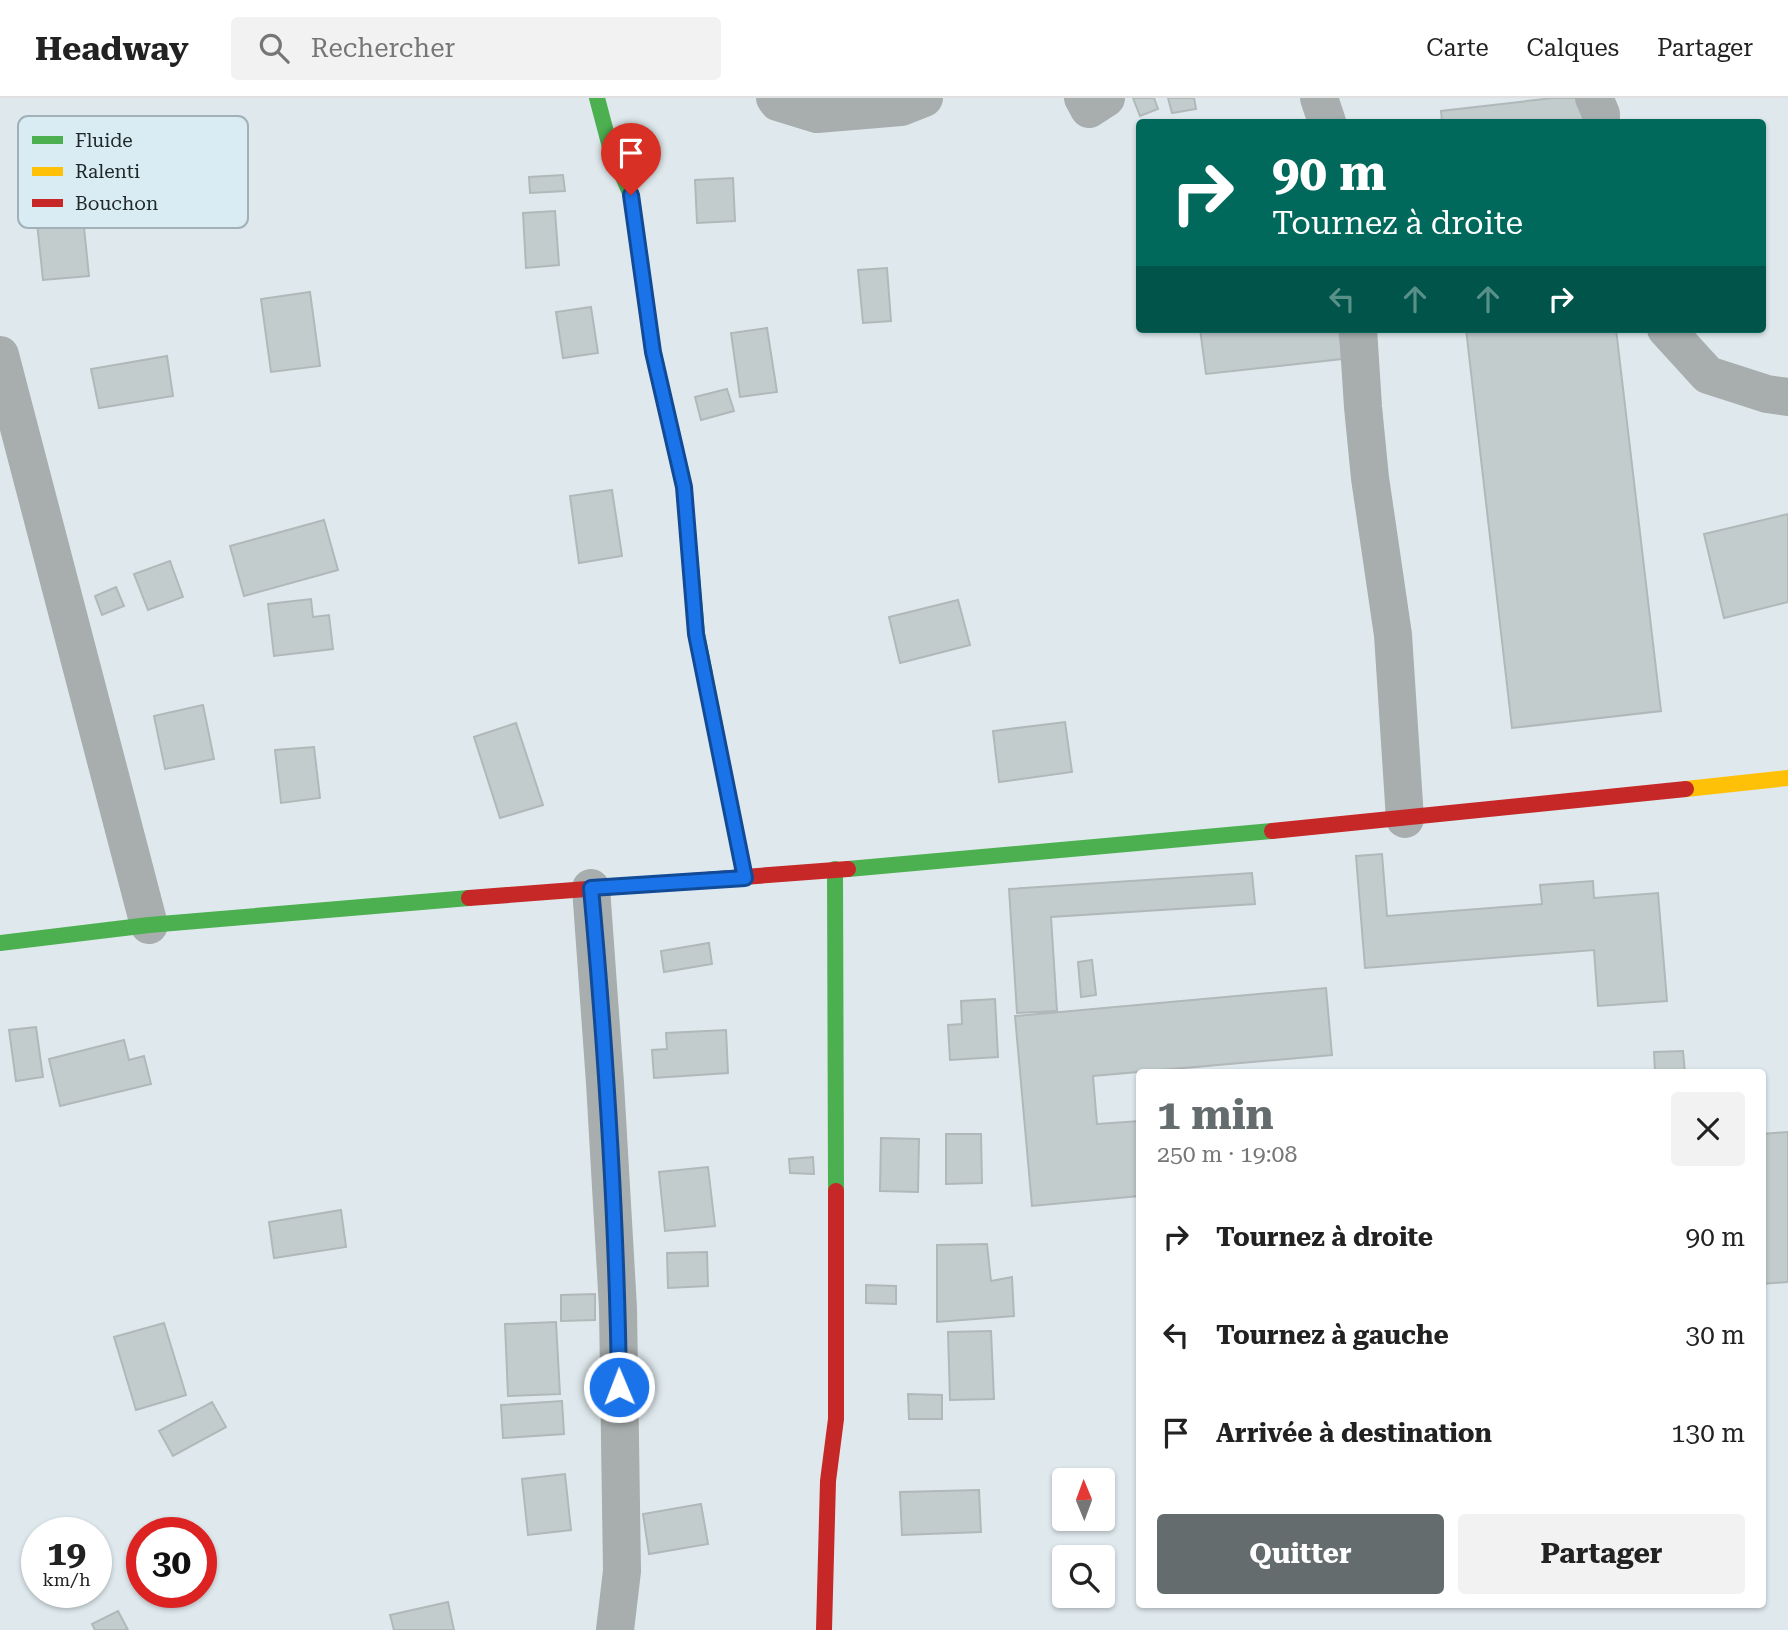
<!DOCTYPE html>
<html lang="fr">
<head>
<meta charset="utf-8">
<style>
	:root { --surface:#fff; --page:#f2f2f2; --text:#222; --muted:#767676; --line:#e0e0e0; --accent:#646c6e }
	body { margin:0; font-family:"Roboto Serif",serif; background:var(--page); color:var(--text); height:100vh; display:flex; flex-direction:column; font-size:26px; white-space:nowrap }
	* { box-sizing:border-box; margin:0 }
	p { font-size:23px; color:var(--muted) }
	.icon { flex:none; width:38px; height:38px; fill:none; stroke:currentColor; stroke-width:2; stroke-linecap:round; stroke-linejoin:round }
	.map { position:relative; flex:1; overflow:hidden }
	.side { position:absolute; left:1136px; top:971px; width:630px; height:539px; display:flex; flex-direction:column; background:var(--surface); border-radius:7px; box-shadow:0 2px 5px #0004 }
	.side>* { flex:none }
	.banner { position:absolute; left:1136px; top:21px; width:630px; height:214px; border-radius:7px; box-shadow:0 2px 5px #0004; background:#00695c; color:#fff; overflow:hidden }
	.needle { width:46px; rotate:359deg }
	.fabs { position:absolute; left:1052px; top:1370px; display:grid; gap:14px }
	.fabs a { display:grid; place-items:center; width:63px; height:63px; border-radius:7px; background:var(--surface); box-shadow:0 2px 5px #0004; font-size:35px }
	.speed { position:absolute; left:21px; top:1419px; display:flex; gap:14px; font-size:35px; font-weight:700; text-align:center }
	.speed>* { display:grid; place-content:center; width:91px; height:91px; border-radius:50%; background:var(--surface); box-shadow:0 2px 5px #0004; line-height:1 }
	.speed small { font-size:18px; font-weight:400 }
	.speed .limit { border:10px solid #d22; background:#fff; color:#111 }
	.pin { position:absolute; display:grid; place-items:center; width:60px; height:60px; color:#fff; margin:-72px -30px; border-radius:50% 50% 50% 0; rotate:-45deg; box-shadow:0 0 7px #0007 }
	.pin .icon { rotate:45deg }
	.me { position:absolute; width:77px; margin:-38px; rotate:359deg; stroke-linejoin:round; filter:drop-shadow(0 0 5px #0008) }
	.turn { display:flex; align-items:center; gap:24px; height:147px; padding:0 21px; font-size:32px }
	.turn .icon { width:91px; height:91px; stroke-width:2.5 }
	.turn b { display:block; font-size:49px; line-height:60px }
	.lanes { display:flex; align-items:center; height:66px; padding:0 21px; background:#0003; justify-content:center; gap:35px; direction:ltr }
	.lanes .off { opacity:.35 }
	.round { display:grid; place-items:center; flex:none; width:74px; height:74px; border-radius:7px; background:var(--page) }
	.overview { display:flex; align-items:center; justify-content:space-between; height:119px; padding:0 21px }
	h1 { font-size:42px; font-weight:700; line-height:52px; color:var(--accent) }
	.cta { display:flex; gap:14px; margin-top:auto; padding:14px 21px }
	.cta a { flex:1; height:80px; border-radius:7px; background:var(--accent); color:#fff; font-size:28px; font-weight:700; line-height:80px; text-align:center }
	.cta a+a { background:var(--page); color:var(--text) }
	ul { padding:0; list-style:none }
	li { display:flex; align-items:center; gap:21px; height:98px; padding:0 21px }
	li div { flex:1 }
	li b { display:block; font-size:26px }
	li em { font-style:normal }
	header { display:flex; align-items:center; gap:42px; box-sizing:border-box; height:98px; padding:0 35px; background:var(--surface); border-bottom:2px solid var(--line) }
	header strong { font-size:33px }
	nav { display:flex; gap:38px; margin-inline-start:auto; font-size:24px }
	.search { width:490px; height:63px; background:var(--page); display:flex; align-items:center; gap:18px; box-sizing:border-box; padding:0 24px; border-radius:7px; color:var(--muted); font-size:26px }
	.map>svg:first-child { display:block }
</style>
</head>
<body>
<header>
<strong>Headway</strong>
<div class="search"><svg class="icon" aria-label="search" viewBox="0 0 24 24"><circle cx="10" cy="10" r="6"/><path d="M15 15l6 6"/></svg>Rechercher</div>
<nav><a>Carte</a><a>Calques</a><a>Partager</a></nav>
</header>
<div class="map">
<svg width="1788" height="1532" viewBox="0 0 1788 1532">
	<rect width="100%" height="100%" fill="#dfe9ed"/>
	<path fill="#c3cccd" stroke="#b0b8b9" stroke-width="2" d="M 1133,0 L 1154,0 L 1158,11 L 1140,18 Z
		M 1168,0 L 1194,0 L 1196,11 L 1172,15 Z
		M 1553,0 L 1589,0 L 1592,24 L 1442,24 L 1441,13 Z
		M 563,77 L 565,93 L 530,95 L 529,79 Z
		M 733,80 L 735,123 L 697,125 L 695,82 Z
		M 555,113 L 559,167 L 526,170 L 523,115 Z
		M 83,120 L 89,178 L 43,182 L 37,125 Z
		M 887,170 L 891,223 L 863,225 L 858,172 Z
		M 310,194 L 320,268 L 271,274 L 261,201 Z
		M 591,209 L 598,255 L 563,260 L 556,214 Z
		M 767,230 L 777,294 L 740,299 L 731,235 Z
		M 1200,231 L 1339,231 L 1342,261 L 1206,276 Z
		M 1466,231 L 1616,231 L 1661,613 L 1512,630 Z
		M 167,258 L 173,298 L 99,310 L 91,271 Z
		M 727,291 L 734,313 L 701,322 L 695,299 Z
		M 612,392 L 622,458 L 579,465 L 570,398 Z
		M 1788,416 L 1788,504 L 1724,520 L 1704,436 Z
		M 324,422 L 338,472 L 244,498 L 230,448 Z
		M 170,463 L 183,499 L 148,512 L 134,476 Z
		M 116,489 L 124,508 L 102,517 L 95,498 Z
		M 311,501 L 313,519 L 329,517 L 333,551 L 274,558 L 268,506 Z
		M 958,502 L 970,547 L 900,565 L 889,519 Z
		M 203,607 L 214,661 L 165,671 L 154,618 Z
		M 1065,624 L 1072,674 L 999,684 L 993,633 Z
		M 516,625 L 543,707 L 500,720 L 474,639 Z
		M 314,649 L 320,700 L 281,705 L 275,652 Z
		M 1382,756 L 1387,818 L 1542,806 L 1540,787 L 1593,783 L 1594,800 L 1658,795 L 1667,903 L 1598,908 L 1594,852 L 1365,870 L 1356,758 Z
		M 1252,775 L 1255,806 L 1051,819 L 1057,913 L 1017,915 L 1009,791 Z
		M 709,845 L 712,866 L 664,874 L 661,853 Z
		M 1092,862 L 1096,897 L 1081,899 L 1078,864 Z
		M 1326,890 L 1332,957 L 1093,978 L 1097,1026 L 1139,1023 L 1139,1098 L 1032,1108 L 1015,918 Z
		M 995,901 L 998,959 L 950,962 L 948,927 L 962,926 L 961,903 Z
		M 36,929 L 43,979 L 16,983 L 9,932 Z
		M 726,932 L 728,975 L 654,980 L 652,952 L 667,951 L 666,935 Z
		M 124,942 L 129,962 L 144,958 L 151,986 L 60,1008 L 49,961 Z
		M 1683,953 L 1685,975 L 1655,975 L 1654,954 Z
		M 1788,1034 L 1788,1184 L 1762,1186 L 1762,1036 Z
		M 946,1036 L 981,1036 L 982,1085 L 946,1086 Z
		M 881,1040 L 919,1041 L 918,1094 L 880,1093 Z
		M 813,1059 L 814,1076 L 790,1075 L 789,1061 Z
		M 708,1069 L 715,1128 L 665,1133 L 659,1074 Z
		M 341,1112 L 346,1149 L 274,1160 L 269,1124 Z
		M 987,1146 L 991,1183 L 1012,1179 L 1014,1218 L 937,1224 L 937,1147 Z
		M 707,1154 L 708,1188 L 668,1190 L 667,1155 Z
		M 866,1187 L 896,1188 L 896,1206 L 866,1205 Z
		M 595,1196 L 595,1222 L 561,1223 L 561,1197 Z
		M 556,1224 L 560,1296 L 508,1298 L 505,1226 Z
		M 164,1225 L 186,1297 L 136,1312 L 114,1239 Z
		M 991,1233 L 994,1301 L 950,1302 L 948,1234 Z
		M 908,1296 L 942,1297 L 942,1321 L 909,1321 Z
		M 562,1303 L 564,1336 L 503,1340 L 501,1307 Z
		M 212,1304 L 226,1329 L 173,1358 L 159,1333 Z
		M 565,1376 L 571,1432 L 528,1437 L 522,1381 Z
		M 979,1392 L 981,1434 L 902,1437 L 900,1394 Z
		M 701,1406 L 708,1446 L 649,1456 L 643,1416 Z
		M 448,1504 L 454,1532 L 394,1532 L 390,1517 Z
		M 118,1513 L 128,1532 L 95,1532 L 92,1526 Z"/>
	<g fill="none" stroke-linecap="round" stroke-linejoin="round">
		<path stroke="#a8adae" stroke-width="38" d="M 775,0 L 778,4 L 817,16 L 901,9 L 924,0
			M 1083,0 L 1089,11 L 1106,0
			M 1319,0 L 1327,24
			M 1594,0 L 1601,16 L 1601,24
			M 1358,231 L 1363,309 L 1370,380 L 1393,537 L 1405,721
			M 1666,231 L 1708,277 L 1767,296 L 1788,299
			M 0,257 L 149,827
			M 591,790 L 605,985 L 618,1210 L 622,1473 L 615,1532"/>
		<path stroke="#4caf50" stroke-width="16" d="M 597,0 L 610,49 L 631,97 L 653,254 L 684,389 L 697,536 L 705,576
			M 835,771 L 836,1093
			M 848,771 L 1272,733
			M 0,845 L 149,827 L 469,800"/>
		<path stroke="#ffc107" stroke-width="16" d="M 705,576 L 745,780
			M 1686,691 L 1788,680"/>
		<path stroke="#c62828" stroke-width="16" d="M 1272,733 L 1686,691
			M 469,800 L 848,771
			M 824,1532 L 828,1383 L 836,1321 L 836,1093"/>
	</g>
	<g fill="none" stroke-linecap="round" stroke-linejoin="round">
		<defs>
			<path id="route" d="M 619,1289 C 617,1123 606,955 591,790 L 745,780 L 696,536 L 684,389 L 653,254 L 631,97"/>
		</defs>
		<use href="#route" stroke="#114b97" stroke-width="18"/>
		<use href="#route" stroke="#1a73e8" stroke-width="12"/>
	</g>
	<rect x="18" y="18" width="230" height="112" rx="10" fill="#d9ecf3" stroke="#a2b1b7" stroke-width="2"/>
	<rect x="32" y="38" width="31" height="8" fill="#4caf50"/>
	<rect x="32" y="69" width="31" height="9" fill="#ffc107"/>
	<rect x="32" y="101" width="31" height="8" fill="#c62828"/>
	<g font-size="19" fill="#21282a">
		<text x="75" y="49">Fluide</text>
		<text x="75" y="80">Ralenti</text>
		<text x="75" y="112">Bouchon</text>
	</g>
</svg>
<div class="fabs">
<a><svg class="needle" viewBox="-14 -14 28 28"><path d="M0-13l5 13h-10z" fill="#e53935"/><path d="M0 13l5-13h-10z" fill="#767676"/></svg></a>
<a><svg class="icon" aria-label="search" viewBox="0 0 24 24"><circle cx="10" cy="10" r="6"/><path d="M15 15l6 6"/></svg></a>
</div>
<div class="speed"><div>19<small>km/h</small></div><div class="limit">30</div></div>
<div class="pin" style="left:631px;top:97px;background:#d93025"><svg class="icon" aria-label="arrive" viewBox="0 0 24 24"><path d="M6 21V4h12l-3 4 3 4H6"/></svg></div>
<svg class="me" style="left:619px;top:1289px" viewBox="-20 -20 40 40"><circle r="17" fill="#1a73e8" stroke="#fff" stroke-width="3"/><path d="M0-11L8 9 0 5-8 9z" fill="#fff"/></svg>
<div class="banner">
<div class="turn"><svg class="icon" aria-label="right" viewBox="0 0 24 24"><path d="M7 20v-9h11M14 6l5 5-5 5"/></svg><div><b>90 m</b>Tournez à droite</div></div>
<div class="lanes"><svg class="icon off" aria-label="left" viewBox="0 0 24 24"><path d="M17 20v-9H6M10 6l-5 5 5 5"/></svg><svg class="icon off" aria-label="ahead" viewBox="0 0 24 24"><path d="M12 20V5M6 11l6-6 6 6"/></svg><svg class="icon off" aria-label="ahead" viewBox="0 0 24 24"><path d="M12 20V5M6 11l6-6 6 6"/></svg><svg class="icon" aria-label="right" viewBox="0 0 24 24"><path d="M7 20v-9h11M14 6l5 5-5 5"/></svg></div>
</div>
<section class="side">
<div class="overview"><div><h1>1 min</h1><p>250 m · 19:08</p></div><a class="round"><svg class="icon" aria-label="close" viewBox="0 0 24 24"><path d="M6 6l12 12M18 6L6 18"/></svg></a></div>
<ul>
<li><svg class="icon" aria-label="right" viewBox="0 0 24 24"><path d="M7 20v-9h11M14 6l5 5-5 5"/></svg><div><b>Tournez à droite</b></div><em>90 m</em></li>
<li><svg class="icon" aria-label="left" viewBox="0 0 24 24"><path d="M17 20v-9H6M10 6l-5 5 5 5"/></svg><div><b>Tournez à gauche</b></div><em>30 m</em></li>
<li><svg class="icon" aria-label="arrive" viewBox="0 0 24 24"><path d="M6 21V4h12l-3 4 3 4H6"/></svg><div><b>Arrivée à destination</b></div><em>130 m</em></li>
</ul>
<div class="cta"><a>Quitter</a><a>Partager</a></div>
</section>
</div>
</body>
</html>
